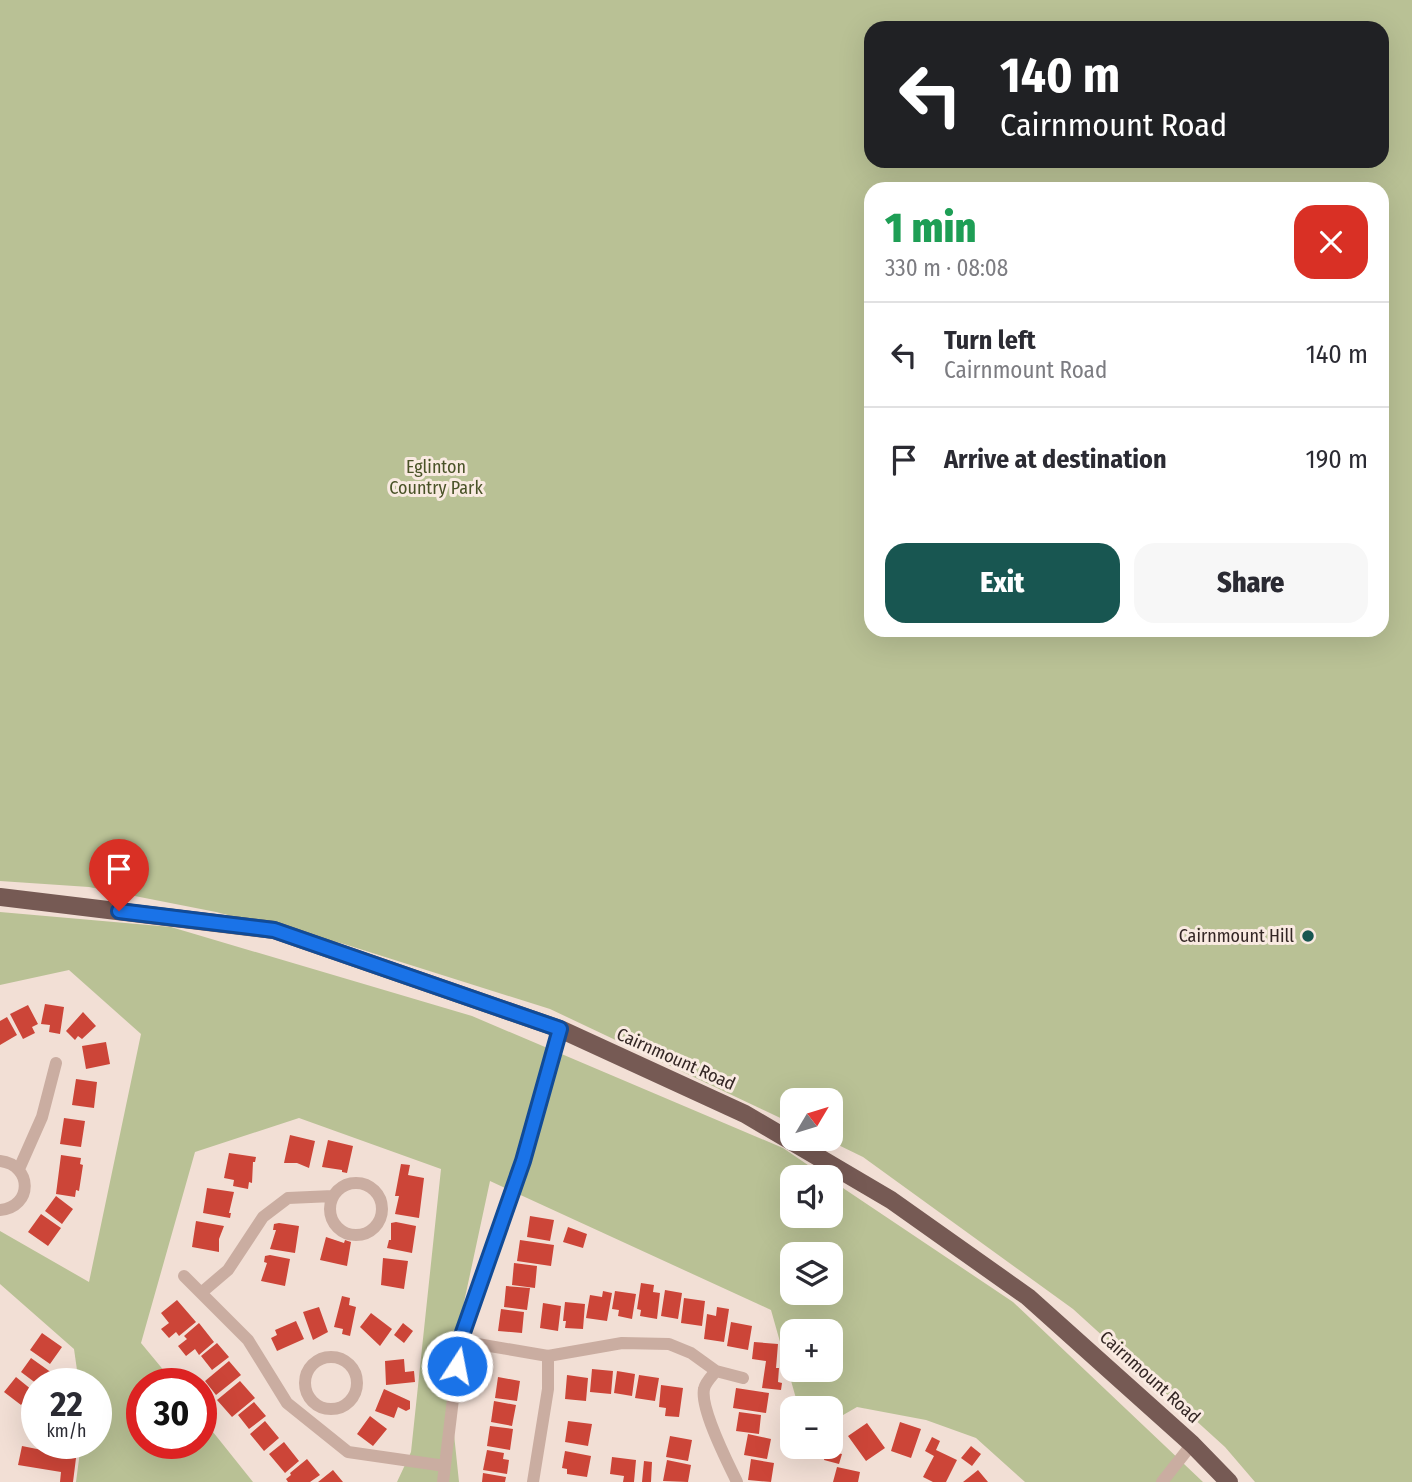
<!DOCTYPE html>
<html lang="en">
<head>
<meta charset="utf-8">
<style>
	:root { --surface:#fff; --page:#f7f7f7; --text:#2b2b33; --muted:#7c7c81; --line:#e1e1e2; --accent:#185651 }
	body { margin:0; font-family:"Fira Sans Condensed",sans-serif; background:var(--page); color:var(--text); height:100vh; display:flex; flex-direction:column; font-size:26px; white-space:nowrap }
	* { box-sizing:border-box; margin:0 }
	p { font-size:23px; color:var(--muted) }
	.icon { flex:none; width:38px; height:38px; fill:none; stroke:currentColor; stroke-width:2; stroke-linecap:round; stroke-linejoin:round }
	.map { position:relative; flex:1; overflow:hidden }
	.panel { position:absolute; left:864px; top:182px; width:525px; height:455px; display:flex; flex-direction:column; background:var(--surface); border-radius:21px; box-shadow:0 7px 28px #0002 }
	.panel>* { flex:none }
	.hud { position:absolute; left:864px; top:21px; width:525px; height:147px; border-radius:21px; box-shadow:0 7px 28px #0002; background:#202124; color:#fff; overflow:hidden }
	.needle { width:46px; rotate:52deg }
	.tools { position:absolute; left:780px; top:1088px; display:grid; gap:14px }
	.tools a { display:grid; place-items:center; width:63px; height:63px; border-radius:14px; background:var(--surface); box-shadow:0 7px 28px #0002; font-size:35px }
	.speed { position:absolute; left:21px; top:1368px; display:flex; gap:14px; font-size:35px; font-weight:700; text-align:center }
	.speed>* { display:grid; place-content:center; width:91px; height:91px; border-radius:50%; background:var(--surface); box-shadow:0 7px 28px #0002; line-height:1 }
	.speed small { font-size:18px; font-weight:400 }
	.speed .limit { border:10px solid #d22; background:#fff; color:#111 }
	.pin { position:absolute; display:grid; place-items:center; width:60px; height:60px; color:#fff; margin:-72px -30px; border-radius:50% 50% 50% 0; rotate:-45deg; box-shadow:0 0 7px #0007 }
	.pin .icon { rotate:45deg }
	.me { position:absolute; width:77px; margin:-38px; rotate:11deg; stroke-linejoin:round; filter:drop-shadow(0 0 5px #0008) }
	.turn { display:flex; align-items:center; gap:24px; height:147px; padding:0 21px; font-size:32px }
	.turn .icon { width:91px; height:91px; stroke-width:2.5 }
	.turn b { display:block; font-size:49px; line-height:60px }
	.round { display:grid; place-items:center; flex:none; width:74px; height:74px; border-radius:21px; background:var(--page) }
	.head { display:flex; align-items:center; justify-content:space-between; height:119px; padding:0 21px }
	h1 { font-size:42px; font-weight:800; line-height:52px; color:#1e9e55 }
	.cta { display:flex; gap:14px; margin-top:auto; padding:14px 21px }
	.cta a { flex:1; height:80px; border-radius:21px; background:var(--accent); color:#fff; font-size:28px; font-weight:800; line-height:80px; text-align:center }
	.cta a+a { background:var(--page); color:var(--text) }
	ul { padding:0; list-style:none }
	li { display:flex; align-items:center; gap:21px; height:105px; padding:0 21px; border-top:2px solid var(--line) }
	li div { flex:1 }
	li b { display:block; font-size:26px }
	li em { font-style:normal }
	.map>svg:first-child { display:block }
</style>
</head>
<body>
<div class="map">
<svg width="1412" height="1482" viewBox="0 0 1412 1482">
	<rect width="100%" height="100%" fill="#f2dfd5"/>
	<path fill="#b9c195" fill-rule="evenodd" d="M 0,0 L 1412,0 L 1412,1482 L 1255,1482 L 1225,1447 L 1073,1309 L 863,1157 L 826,1139 L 831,1139 L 831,1101 L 793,1101 L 793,1124 L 550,1009 L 344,944 L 216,912 L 89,887 L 0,881 ZM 872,28 L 1382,28 L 1382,161 L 872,161 ZM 872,189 L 1382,189 L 1382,630 L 872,630 Z
		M 0,912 L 171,927 L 472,1016 L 783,1148 L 827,1178 L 793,1178 L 793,1216 L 831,1216 L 831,1180 L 1013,1302 L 1203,1482 L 1025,1482 L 976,1438 L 926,1420 L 857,1407 L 831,1422 L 831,1409 L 799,1409 L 771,1310 L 490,1181 L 448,1377 L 459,1482 L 397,1482 L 411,1452 L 441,1169 L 299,1118 L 195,1152 L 141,1343 L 175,1384 L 142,1384 L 142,1444 L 201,1444 L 201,1417 L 253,1482 L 76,1482 L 81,1444 L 96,1444 L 96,1384 L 79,1384 L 74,1349 L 0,1284 L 0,1231 L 89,1282 L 141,1034 L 69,970 L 0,985 ZM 793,1255 L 831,1255 L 831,1293 L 793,1293 ZM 793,1332 L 831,1332 L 831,1370 L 793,1370 Z"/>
	<path fill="#cc4538" d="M 45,1004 L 64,1007 L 60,1034 L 49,1032 L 50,1025 L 41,1024 Z
		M 28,1005 L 38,1024 L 32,1027 L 35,1033 L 23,1039 L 10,1014 Z
		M 83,1012 L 96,1026 L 82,1039 L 78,1036 L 75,1040 L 66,1031 Z
		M 7,1017 L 17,1035 L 0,1045 L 0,1021 Z
		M 106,1042 L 110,1064 L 86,1069 L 82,1046 Z
		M 76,1079 L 97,1082 L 94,1108 L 72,1105 Z
		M 64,1118 L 85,1121 L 81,1147 L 60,1144 Z
		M 290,1135 L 315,1141 L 309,1168 L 297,1163 L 284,1163 Z
		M 328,1140 L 353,1146 L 347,1173 L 342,1172 L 342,1170 L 322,1167 Z
		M 229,1153 L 256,1157 L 255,1162 L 253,1162 L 252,1183 L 249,1182 L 248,1189 L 233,1186 L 234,1180 L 224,1178 Z
		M 61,1155 L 81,1158 L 80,1164 L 83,1165 L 79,1191 L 76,1190 L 75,1197 L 56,1194 Z
		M 401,1164 L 410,1165 L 408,1175 L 424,1178 L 419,1218 L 395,1214 L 399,1196 L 395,1196 Z
		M 207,1188 L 234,1192 L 229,1213 L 231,1213 L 230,1218 L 203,1213 Z
		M 56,1196 L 73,1209 L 62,1224 L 45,1211 Z
		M 41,1214 L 61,1228 L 48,1246 L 28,1232 Z
		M 530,1216 L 554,1220 L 550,1241 L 527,1237 Z
		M 196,1221 L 224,1226 L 219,1239 L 219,1252 L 192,1247 Z
		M 396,1222 L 416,1226 L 412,1253 L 387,1248 L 389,1240 L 391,1240 L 391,1223 Z
		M 279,1223 L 299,1226 L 295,1253 L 270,1249 L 276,1230 L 273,1230 L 274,1224 Z
		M 568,1227 L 587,1234 L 583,1248 L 563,1242 Z
		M 326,1237 L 344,1243 L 345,1240 L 351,1242 L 347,1266 L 320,1260 Z
		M 520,1240 L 554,1245 L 551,1266 L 517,1261 Z
		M 270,1255 L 290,1259 L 285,1286 L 261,1281 L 267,1263 L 264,1262 L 265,1256 Z
		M 383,1258 L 408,1261 L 404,1289 L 381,1285 Z
		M 514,1263 L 537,1266 L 535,1288 L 512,1285 Z
		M 641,1283 L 654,1285 L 653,1292 L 660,1293 L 657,1319 L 640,1316 L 641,1310 L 637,1309 Z
		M 506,1286 L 530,1288 L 527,1310 L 504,1307 Z
		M 665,1290 L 682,1293 L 678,1319 L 661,1316 Z
		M 603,1291 L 612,1293 L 607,1321 L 586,1318 L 590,1295 L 602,1297 Z
		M 615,1291 L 636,1294 L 632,1319 L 618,1316 L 619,1310 L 612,1309 Z
		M 342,1296 L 350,1298 L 349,1305 L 356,1307 L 350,1336 L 342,1334 L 343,1329 L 334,1327 Z
		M 684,1298 L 705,1301 L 702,1326 L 681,1323 Z
		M 177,1300 L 196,1322 L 179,1336 L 176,1332 L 169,1338 L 161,1329 L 169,1323 L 161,1313 Z
		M 565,1302 L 585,1304 L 583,1329 L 565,1328 L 566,1321 L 563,1321 Z
		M 543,1303 L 561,1306 L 558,1331 L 540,1328 Z
		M 319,1307 L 328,1332 L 313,1340 L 303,1312 Z
		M 717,1307 L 729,1309 L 724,1342 L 704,1339 L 707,1314 L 716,1316 Z
		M 501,1309 L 524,1312 L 522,1333 L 498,1331 Z
		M 371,1313 L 392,1329 L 380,1346 L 360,1327 Z
		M 296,1321 L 304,1339 L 277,1351 L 271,1338 L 277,1335 L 275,1330 Z
		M 731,1322 L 752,1326 L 748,1350 L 727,1346 Z
		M 199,1323 L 214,1342 L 199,1355 L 195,1349 L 186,1356 L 178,1346 L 187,1339 L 184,1336 Z
		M 403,1323 L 413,1331 L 404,1343 L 394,1335 Z
		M 42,1333 L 62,1347 L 50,1364 L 30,1350 Z
		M 754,1342 L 778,1344 L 776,1368 L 779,1368 L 778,1382 L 782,1383 L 781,1390 L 762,1388 L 766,1361 L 752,1359 Z
		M 217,1343 L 229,1357 L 212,1370 L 201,1356 Z
		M 31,1358 L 52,1373 L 46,1381 L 50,1384 L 37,1384 L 21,1372 Z
		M 404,1359 L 405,1372 L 414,1371 L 415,1382 L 386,1385 L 385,1361 Z
		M 229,1361 L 241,1375 L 216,1395 L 205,1381 Z
		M 592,1369 L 613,1371 L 611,1394 L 590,1392 Z
		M 617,1371 L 635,1374 L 632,1396 L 614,1393 Z
		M 567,1375 L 588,1378 L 586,1401 L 565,1399 Z
		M 639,1375 L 659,1378 L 655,1401 L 635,1398 Z
		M 16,1377 L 32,1390 L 21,1405 L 4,1392 Z
		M 498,1377 L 520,1381 L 517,1401 L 495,1398 Z
		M 240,1381 L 255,1398 L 232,1417 L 217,1400 Z
		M 661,1385 L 683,1388 L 679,1417 L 665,1416 L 666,1408 L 659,1407 Z
		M 736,1388 L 769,1393 L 766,1413 L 733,1408 Z
		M 384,1389 L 410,1401 L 410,1409 L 406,1411 L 398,1407 L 394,1418 L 375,1411 Z
		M 494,1401 L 516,1405 L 512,1426 L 491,1422 Z
		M 254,1402 L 266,1416 L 249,1429 L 238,1415 Z
		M 739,1412 L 761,1415 L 759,1434 L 736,1431 Z
		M 370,1416 L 387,1429 L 373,1446 L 357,1434 Z
		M 265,1421 L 279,1438 L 264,1451 L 250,1434 Z
		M 568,1421 L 592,1424 L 588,1446 L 565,1442 Z
		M 900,1422 L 921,1429 L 911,1458 L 891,1451 Z
		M 867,1423 L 885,1448 L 866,1461 L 848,1436 Z
		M 490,1426 L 513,1429 L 510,1450 L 487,1446 Z
		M 748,1434 L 771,1439 L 767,1459 L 744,1455 Z
		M 670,1436 L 692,1440 L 688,1461 L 666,1457 Z
		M 932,1437 L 940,1441 L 936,1450 L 957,1460 L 946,1482 L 933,1482 L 923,1477 L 934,1456 L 925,1451 Z
		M 284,1442 L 299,1461 L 285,1473 L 269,1454 Z
		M 22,1446 L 47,1451 L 47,1453 L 50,1454 L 51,1446 L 60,1447 L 59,1455 L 76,1458 L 73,1482 L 60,1482 L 61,1472 L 18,1465 Z
		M 971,1446 L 981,1454 L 972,1466 L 961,1458 Z
		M 487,1450 L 504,1453 L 503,1459 L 509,1460 L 507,1474 L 483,1470 Z
		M 565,1451 L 591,1456 L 587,1477 L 567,1474 L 567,1469 L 562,1468 Z
		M 826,1451 L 842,1454 L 839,1464 L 824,1460 Z
		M 612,1457 L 636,1460 L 634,1482 L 623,1482 L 624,1476 L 610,1474 Z
		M 307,1459 L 320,1475 L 310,1482 L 288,1482 L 286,1479 L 291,1475 L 290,1473 Z
		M 751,1459 L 774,1463 L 771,1482 L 748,1480 Z
		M 667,1460 L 691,1465 L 688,1482 L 663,1481 Z
		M 644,1461 L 652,1462 L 651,1482 L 642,1482 Z
		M 837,1467 L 860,1472 L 858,1482 L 833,1482 Z
		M 333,1470 L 343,1482 L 318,1482 Z
		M 978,1470 L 988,1482 L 963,1482 Z
		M 483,1473 L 506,1477 L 505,1482 L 482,1482 Z"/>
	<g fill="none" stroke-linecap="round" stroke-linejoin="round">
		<path stroke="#caada1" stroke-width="12" d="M 0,1161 C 33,1165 33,1207 0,1210
			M 19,1169 L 42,1117 L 56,1063
			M330 1209a26 26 0 1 1 52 0a26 26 0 1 1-52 0Z
			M 184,1276 L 248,1340 L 287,1403 L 348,1452 L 445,1466
			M 201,1293 L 228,1270 L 263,1217 L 288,1198 L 333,1196
			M 460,1341 L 548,1356 L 622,1343 L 669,1344 L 691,1353 L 716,1371 L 743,1378
			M305 1383a26 26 0 1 1 52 0a26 26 0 1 1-52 0Z
			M 716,1371 C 711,1377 705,1383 704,1389 C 700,1409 728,1463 737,1482
			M 443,1482 L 460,1341 L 523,1161 L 560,1029
			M 533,1482 L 548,1389 L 548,1356
			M 1162,1482 L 1192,1444"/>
		<path stroke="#765a54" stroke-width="18" d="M 0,897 L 274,930 L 560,1029 L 745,1114 L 891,1200 L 1028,1297 L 1192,1444 L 1229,1482"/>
	</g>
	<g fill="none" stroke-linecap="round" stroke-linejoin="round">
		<defs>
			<path id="route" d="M 119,911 L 274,930 L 560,1029 L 523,1161 L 460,1341 L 457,1366"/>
		</defs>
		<use href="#route" stroke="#114b97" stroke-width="18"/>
		<use href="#route" stroke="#1a73e8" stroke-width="12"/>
	</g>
	<circle fill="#185651" stroke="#f9eae1" stroke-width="2.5" cx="1308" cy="936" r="7"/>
	<g text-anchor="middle" stroke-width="6" stroke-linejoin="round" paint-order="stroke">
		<g font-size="18" fill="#495227" stroke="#f9eae1">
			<text x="436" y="473">Eglinton<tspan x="436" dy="21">Country Park</tspan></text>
		</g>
		<g font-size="18" fill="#332624" stroke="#f9eae1" text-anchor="end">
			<text x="1294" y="942">Cairnmount Hill</text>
		</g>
		<g font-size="18" fill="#332624" stroke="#f9eae1">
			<text transform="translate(676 1059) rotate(24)" y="6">Cairnmount Road</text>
			<text transform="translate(1150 1377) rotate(42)" y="6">Cairnmount Road</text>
		</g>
	</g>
</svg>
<div class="tools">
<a><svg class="needle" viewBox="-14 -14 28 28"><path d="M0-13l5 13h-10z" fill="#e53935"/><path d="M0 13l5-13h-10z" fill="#7c7c81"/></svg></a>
<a><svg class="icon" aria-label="sound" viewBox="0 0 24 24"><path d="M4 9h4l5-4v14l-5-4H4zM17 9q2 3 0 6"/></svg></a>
<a><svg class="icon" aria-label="layers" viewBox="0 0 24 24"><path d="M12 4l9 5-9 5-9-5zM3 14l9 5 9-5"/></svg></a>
<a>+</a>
<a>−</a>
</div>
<div class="speed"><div>22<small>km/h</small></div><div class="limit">30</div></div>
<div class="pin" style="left:119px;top:911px;background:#d93025"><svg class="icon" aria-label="arrive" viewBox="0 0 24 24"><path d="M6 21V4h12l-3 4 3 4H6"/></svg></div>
<svg class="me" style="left:457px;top:1366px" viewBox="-20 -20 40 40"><circle r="17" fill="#1a73e8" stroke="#fff" stroke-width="3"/><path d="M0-11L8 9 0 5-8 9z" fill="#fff"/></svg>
<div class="hud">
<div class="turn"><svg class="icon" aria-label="left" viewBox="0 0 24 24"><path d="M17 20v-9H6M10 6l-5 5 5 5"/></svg><div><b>140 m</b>Cairnmount Road</div></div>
</div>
<section class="panel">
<div class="head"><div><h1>1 min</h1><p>330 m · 08:08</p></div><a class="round" style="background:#d93025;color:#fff"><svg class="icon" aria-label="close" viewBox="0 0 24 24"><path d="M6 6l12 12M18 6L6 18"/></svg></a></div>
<ul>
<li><svg class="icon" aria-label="left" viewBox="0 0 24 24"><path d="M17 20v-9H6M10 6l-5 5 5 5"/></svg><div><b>Turn left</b><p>Cairnmount Road</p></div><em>140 m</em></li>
<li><svg class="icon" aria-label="arrive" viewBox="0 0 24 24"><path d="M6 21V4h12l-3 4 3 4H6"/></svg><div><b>Arrive at destination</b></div><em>190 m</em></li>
</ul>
<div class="cta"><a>Exit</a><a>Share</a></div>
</section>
</div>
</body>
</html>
